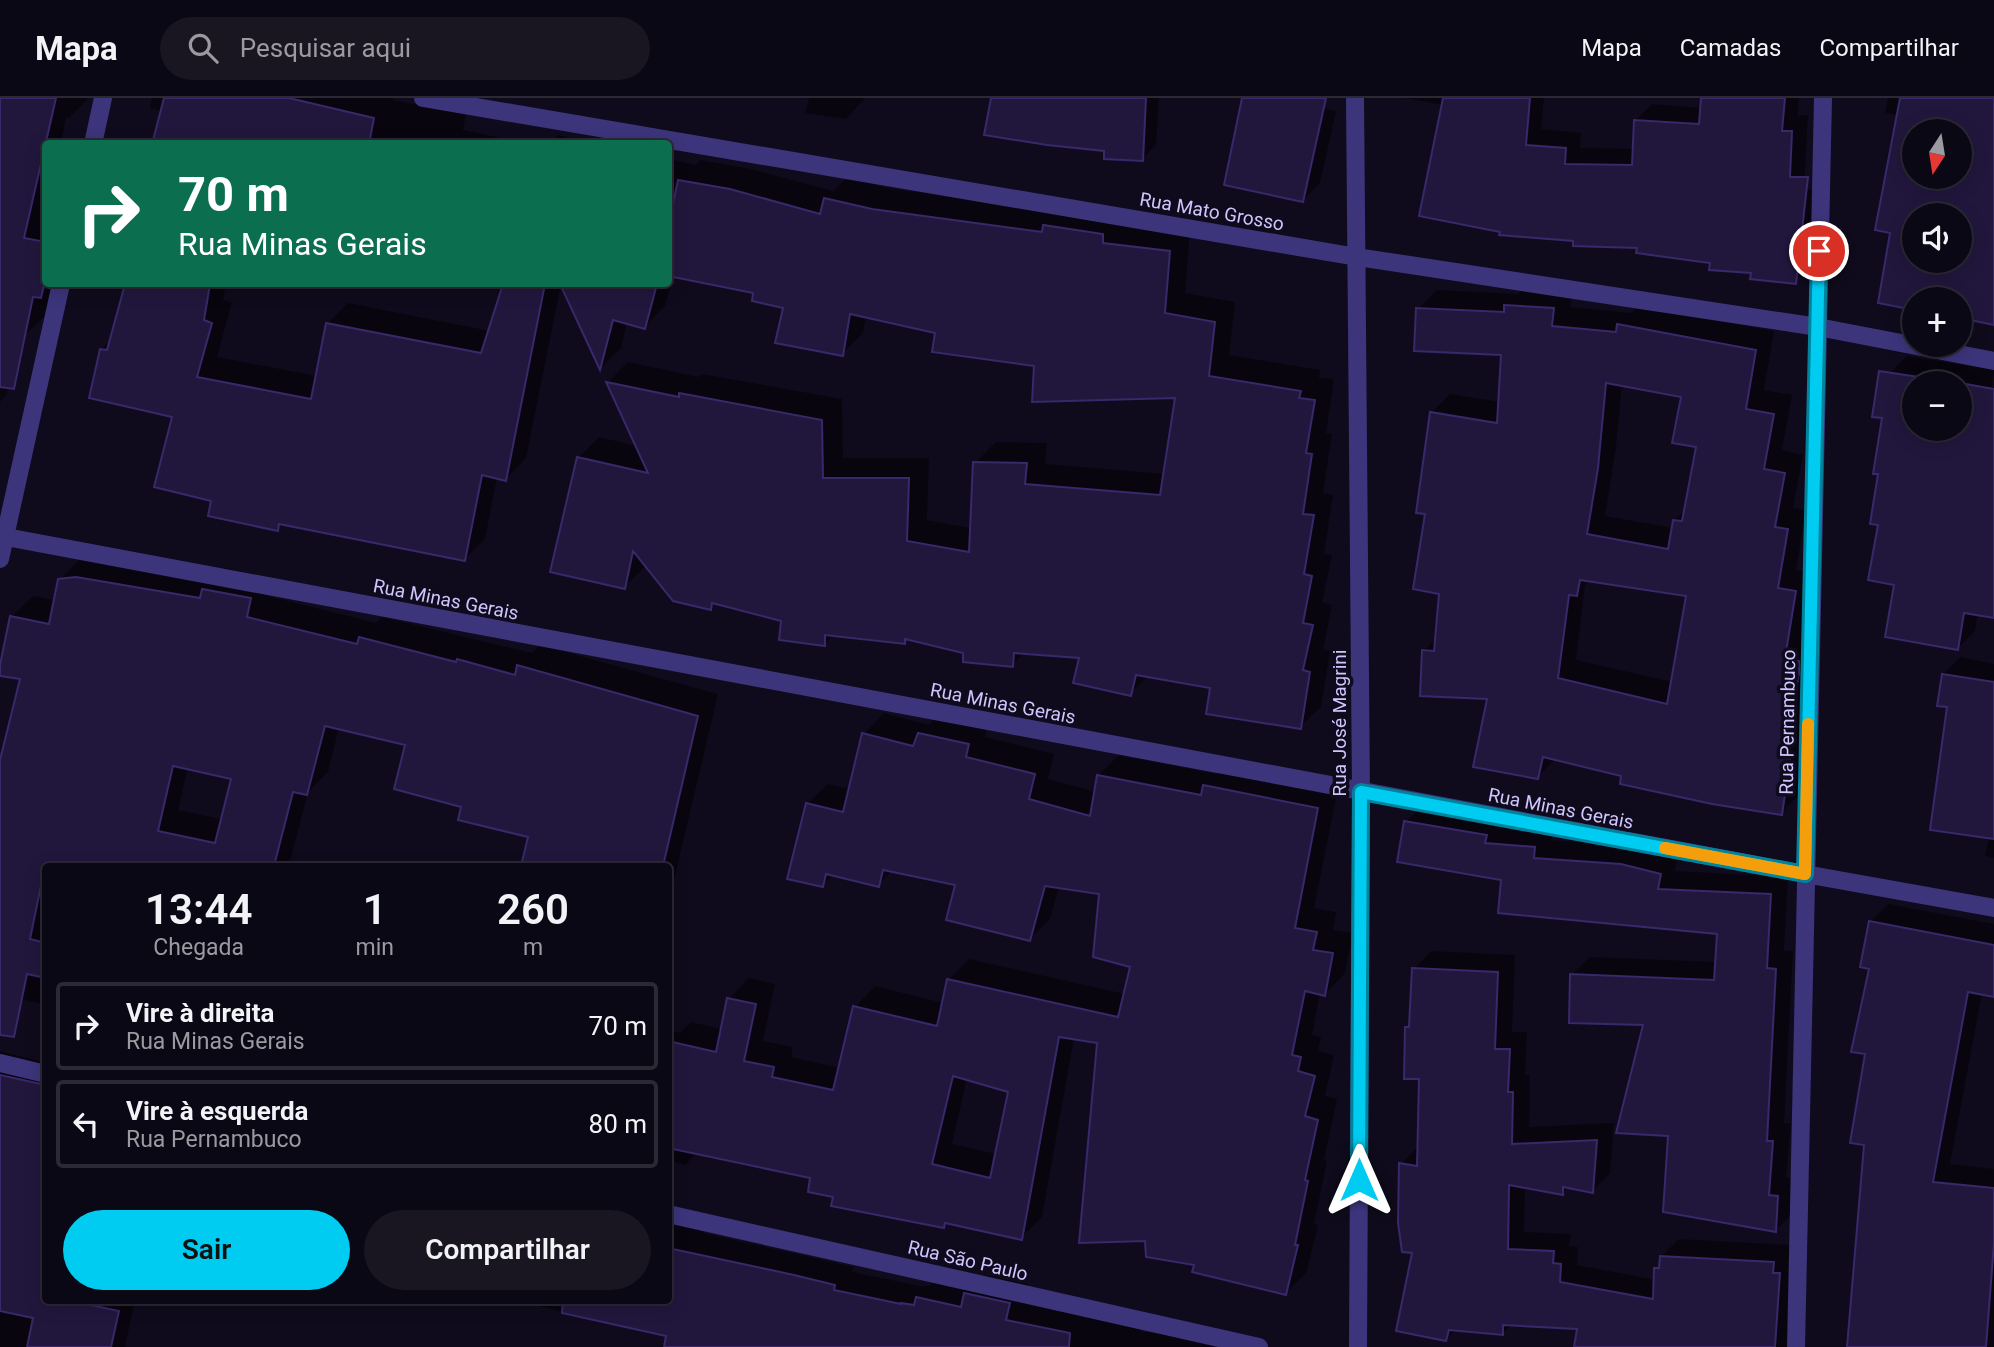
<!DOCTYPE html>
<html lang="pt">
<head>
<meta charset="utf-8">
<style>
	:root { --surface:#0b0815; --page:#191622; --text:#f1f3f6; --muted:#9a9aa0; --line:#2b2934; --accent:#00cbf1 }
	body { margin:0; font-family:Roboto,sans-serif; background:var(--page); color:var(--text); height:100vh; display:flex; flex-direction:column; font-size:26px; white-space:nowrap }
	* { box-sizing:border-box; margin:0 }
	p { font-size:23px; color:var(--muted) }
	.icon { flex:none; width:38px; height:38px; fill:none; stroke:currentColor; stroke-width:2; stroke-linecap:round; stroke-linejoin:round }
	.map { position:relative; flex:1; overflow:hidden }
	.panel { position:absolute; left:42px; top:765px; width:630px; height:441px; display:flex; flex-direction:column; background:var(--surface); border-radius:7px; box-shadow:0 4px 18px #0003,0 0 0 2px var(--line) }
	.panel>* { flex:none }
	.hud { position:absolute; left:42px; top:42px; width:630px; height:147px; border-radius:7px; box-shadow:0 4px 18px #0003,0 0 0 2px var(--line); background:#0b6e4f; color:#fff; overflow:hidden }
	.needle { width:46px; rotate:192deg }
	.tools { position:absolute; left:1902px; top:21px; display:grid; gap:14px }
	.tools a { display:grid; place-items:center; width:70px; height:70px; border-radius:50%; background:var(--surface); box-shadow:0 4px 18px #0003,0 0 0 2px var(--line); font-size:35px }
	.pin { position:absolute; display:grid; place-items:center; width:60px; height:60px; color:#fff; margin:-30px; border:4px solid #fff; border-radius:50%; box-shadow:0 2px 7px #0007 }
	.me { position:absolute; width:77px; margin:-38px; rotate:0deg; stroke-linejoin:round; filter:drop-shadow(0 0 5px #0008) }
	.turn { display:flex; align-items:center; gap:24px; height:147px; padding:0 21px; font-size:32px }
	.turn .icon { width:91px; height:91px; stroke-width:2.5 }
	.turn b { display:block; font-size:49px; line-height:60px }
	.eta { display:flex; justify-content:space-evenly; align-items:center; height:119px; text-align:center }
	.eta b { font-size:42px; font-weight:600; line-height:49px }
	.action { display:flex; gap:14px; margin-top:auto; padding:14px 21px }
	.action a { flex:1; height:80px; border-radius:42px; background:var(--accent); color:#111; font-size:28px; font-weight:600; line-height:80px; text-align:center }
	.action a+a { background:var(--page); color:var(--text) }
	ul { padding:0; list-style:none }
	li { display:flex; align-items:center; gap:21px; height:88px; margin:0 14px 10px; padding:0 7px; border:4px solid var(--line); border-radius:7px }
	li div { flex:1 }
	li b { display:block; font-size:26px }
	li em { font-style:normal }
	header { display:flex; align-items:center; gap:42px; box-sizing:border-box; height:98px; padding:0 35px; background:var(--surface); border-bottom:2px solid var(--line) }
	header strong { font-size:33px }
	nav { display:flex; gap:38px; margin-inline-start:auto; font-size:24px }
	.search { width:490px; height:63px; background:var(--page); display:flex; align-items:center; gap:18px; box-sizing:border-box; padding:0 24px; border-radius:38px; color:var(--muted); font-size:26px }
	.map>svg:first-child { display:block }
</style>
</head>
<body>
<header>
<strong>Mapa</strong>
<div class="search"><svg class="icon" aria-label="search" viewBox="0 0 24 24"><circle cx="10" cy="10" r="6"/><path d="M15 15l6 6"/></svg>Pesquisar aqui</div>
<nav><a>Mapa</a><a>Camadas</a><a>Compartilhar</a></nav>
</header>
<div class="map">
<svg width="1994" height="1249" viewBox="0 0 1994 1249">
	<rect width="100%" height="100%" fill="#0f0b1c"/>
	<path fill="#0007" fill-rule="evenodd" d="M 0,0 L 89,0 L 69,20 L 66,19 L 61,46 L 46,46 L 46,186 L 54,186 L 51,189 L 45,218 L 24,238 L 10,262 L 7,296 L 0,304 Z
		M 152,0 L 394,0 L 393,2 L 466,17 L 463,32 L 501,40 L 499,46 L 153,46 L 162,13 L 150,10 Z
		M 806,0 L 865,0 L 846,21 L 805,15 L 809,1 Z
		M 992,0 L 1159,0 L 1156,47 L 1142,61 Z
		M 1237,0 L 1326,0 L 1324,10 L 1336,13 L 1320,85 L 1302,103 L 1244,1 Z
		M 1405,0 L 1544,0 L 1541,31 L 1581,35 L 1580,50 L 1634,51 L 1636,22 L 1652,6 L 1702,10 L 1703,0 L 1799,0 L 1798,18 L 1808,17 L 1804,91 L 1820,93 L 1811,168 L 1795,184 L 1639,148 L 1575,142 L 1443,7 Z
		M 1888,0 L 1994,0 L 1994,220 L 1960,219 L 1960,201 L 1914,201 L 1914,210 L 1880,204 L 1892,134 L 1898,17 L 1885,15 ZM 1914,33 L 1960,33 L 1960,79 L 1914,79 ZM 1914,117 L 1960,117 L 1960,163 L 1914,163 Z
		M 558,37 L 596,46 L 549,46 Z
		M 668,61 L 696,67 L 700,62 L 751,71 L 833,93 L 846,80 L 893,91 L 1190,132 L 1185,195 L 1235,204 L 1229,257 L 1320,272 L 1319,280 L 1334,281 L 1326,335 L 1332,336 L 1323,395 L 1333,397 L 1324,456 L 1332,457 L 1322,504 L 1332,507 L 1323,552 L 1330,553 L 1321,609 L 1300,629 L 1212,588 L 1149,577 L 1130,596 L 1081,559 L 1025,554 L 1012,567 L 908,540 L 904,544 L 834,536 L 825,546 L 783,522 L 716,504 L 710,510 L 645,465 L 645,469 L 624,489 L 578,360 L 599,339 L 637,348 L 608,284 L 628,264 L 699,279 L 702,276 L 842,301 L 843,360 L 929,360 L 927,422 L 971,430 L 975,365 L 996,344 L 1047,345 L 1045,366 L 1165,376 L 1177,298 L 1036,266 L 937,233 L 866,218 L 863,235 L 842,256 L 786,209 L 755,194 L 673,178 L 665,208 L 645,229 L 627,224 L 621,250 L 601,269 L 562,186 L 668,186 Z
		M 105,186 L 226,186 L 223,202 L 232,204 L 217,259 L 317,278 L 327,226 L 348,205 L 490,233 L 503,191 L 474,186 L 561,186 L 526,360 L 506,381 L 497,379 L 485,441 L 465,461 L 283,425 L 278,431 L 213,402 L 174,318 L 101,252 L 111,242 L 125,190 Z
		M 1525,189 L 1572,192 L 1571,209 L 1631,215 L 1638,208 L 1774,233 L 1764,292 L 1792,297 L 1782,352 L 1803,357 L 1793,410 L 1806,412 L 1796,472 L 1814,475 L 1800,696 L 1781,715 L 1556,661 L 1537,679 L 1489,600 L 1424,553 L 1437,539 L 1440,494 L 1427,414 L 1431,315 L 1450,296 L 1500,304 L 1503,255 L 1418,211 L 1437,192 L 1518,196 ZM 1622,286 L 1684,297 L 1698,348 L 1686,411 L 1674,423 L 1673,430 L 1605,418 L 1616,349 ZM 1591,482 L 1688,497 L 1673,584 L 1576,562 L 1585,487 Z
		M 1907,258 L 1994,272 L 1992,289 L 1994,289 L 1994,518 L 1978,515 L 1975,533 L 1958,550 L 1896,485 L 1880,426 L 1880,373 L 1890,275 ZM 1914,285 L 1960,285 L 1960,331 L 1914,331 Z
		M 81,460 L 217,478 L 225,470 L 271,480 L 268,498 L 376,525 L 382,519 L 532,555 L 540,547 L 718,596 L 670,799 L 668,801 L 668,768 L 523,768 L 530,738 L 463,708 L 407,646 L 339,629 L 328,674 L 308,694 L 291,760 L 285,768 L 46,768 L 46,907 L 24,902 L 19,907 L 0,912 L 0,667 L 22,579 L 0,575 L 11,519 L 33,498 L 55,502 L 60,482 ZM 188,669 L 233,679 L 222,721 L 178,712 Z
		M 1961,559 L 1994,566 L 1994,760 L 1985,758 L 1989,738 L 1949,608 L 1939,606 L 1943,576 Z
		M 884,615 L 929,627 L 940,615 L 988,626 L 985,639 L 1054,656 L 1048,681 L 1096,694 L 1098,678 L 1119,657 L 1217,676 L 1225,668 L 1338,690 L 1314,810 L 1336,814 L 1333,832 L 1353,835 L 1345,875 L 1325,896 L 1320,895 L 1312,937 L 1321,939 L 1318,953 L 1334,957 L 1325,998 L 1337,1001 L 1324,1062 L 1327,1063 L 1314,1126 L 1318,1127 L 1306,1175 L 1286,1195 L 1196,1165 L 1147,1141 L 1099,943 L 1074,940 L 1042,1119 L 1021,1140 L 948,1124 L 944,1128 L 835,1097 L 812,1078 L 698,1054 L 685,1067 L 668,1063 L 668,932 L 680,935 L 691,924 L 722,931 L 729,901 L 749,880 L 775,886 L 763,943 L 793,949 L 791,959 L 840,970 L 855,909 L 875,888 L 943,905 L 949,881 L 969,861 L 1125,896 L 1132,867 L 1101,794 L 1059,788 L 1050,821 L 1029,841 L 957,786 L 893,772 L 878,787 L 834,776 L 822,788 L 807,706 L 828,686 L 850,691 L 864,636 ZM 967,980 L 1010,993 L 996,1056 L 952,1046 Z
		M 1424,706 L 1553,731 L 1551,742 L 1640,749 L 1678,758 L 1675,773 L 1788,779 L 1784,853 L 1793,853 L 1784,1025 L 1791,1025 L 1786,1080 L 1795,1080 L 1793,1115 L 1775,1133 L 1669,1036 L 1645,926 L 1571,877 L 1590,859 L 1717,864 L 1719,834 L 1503,780 L 1406,724 Z
		M 1888,806 L 1994,826 L 1994,897 L 1982,895 L 1950,1066 L 1994,1071 L 1994,1249 L 1848,1249 L 1865,1046 L 1870,824 Z
		M 1431,853 L 1515,857 L 1512,934 L 1527,934 L 1525,977 L 1530,977 L 1529,1029 L 1614,1025 L 1610,1075 L 1593,1093 L 1569,1088 L 1562,1095 L 1525,1088 L 1524,1134 L 1571,1136 L 1569,1148 L 1578,1149 L 1577,1167 L 1656,1182 L 1656,1171 L 1661,1166 L 1661,1159 L 1679,1141 L 1791,1147 L 1791,1249 L 1579,1249 L 1579,1230 L 1512,1226 L 1502,1236 L 1456,1231 L 1446,1242 L 1414,1154 L 1401,1066 L 1418,1048 L 1421,980 L 1407,930 L 1411,925 L 1414,871 Z
		M 0,953 L 46,965 L 46,1202 L 135,1202 L 125,1249 L 0,1249 Z
		M 668,1108 L 707,1116 L 703,1135 L 853,1169 L 852,1174 L 920,1188 L 929,1188 L 936,1181 L 972,1189 L 984,1177 L 1028,1186 L 1024,1203 L 1143,1219 L 1140,1233 L 1255,1249 L 666,1249 L 668,1237 L 511,1202 L 668,1202 Z"/>
	<path fill="#21173d" stroke="#39286a" stroke-width="2" fill-rule="evenodd" d="M 0,0 L 56,0 L 24,140 L 46,144 L 46,179 L 41,200 L 33,199 L 14,291 L 0,289 Z
		M 164,0 L 289,0 L 374,20 L 369,46 L 152,46 Z
		M 991,0 L 1146,0 L 1143,63 L 1104,61 L 1104,53 L 1047,47 L 984,37 Z
		M 1242,0 L 1326,0 L 1303,104 L 1224,87 Z
		M 1443,0 L 1530,0 L 1526,47 L 1566,50 L 1565,66 L 1632,67 L 1634,22 L 1699,26 L 1701,0 L 1785,0 L 1782,33 L 1792,33 L 1790,79 L 1808,79 L 1796,186 L 1750,181 L 1751,175 L 1709,172 L 1710,165 L 1636,155 L 1637,150 L 1573,148 L 1573,143 L 1499,137 L 1500,134 L 1419,118 Z
		M 1900,0 L 1994,0 L 1994,227 L 1960,220 L 1960,201 L 1914,201 L 1914,212 L 1878,205 L 1890,135 L 1875,132 ZM 1914,33 L 1960,33 L 1960,79 L 1914,79 ZM 1914,117 L 1960,117 L 1960,163 L 1914,163 Z
		M 678,82 L 730,91 L 820,116 L 824,100 L 872,111 L 1042,134 L 1043,127 L 1103,136 L 1103,145 L 1170,153 L 1165,215 L 1215,224 L 1209,278 L 1301,293 L 1299,300 L 1315,302 L 1306,355 L 1312,356 L 1303,416 L 1314,417 L 1304,476 L 1312,478 L 1303,525 L 1313,527 L 1303,572 L 1310,574 L 1301,631 L 1206,616 L 1210,590 L 1136,577 L 1131,598 L 1073,585 L 1079,560 L 1014,555 L 1013,569 L 963,564 L 963,555 L 905,541 L 905,546 L 825,537 L 825,548 L 779,542 L 781,523 L 712,505 L 711,512 L 673,503 L 633,453 L 625,491 L 550,474 L 577,359 L 648,375 L 606,284 L 679,299 L 679,295 L 822,322 L 823,380 L 909,380 L 907,443 L 969,454 L 973,364 L 1027,365 L 1025,386 L 1160,397 L 1175,300 L 1032,304 L 1034,268 L 932,254 L 935,235 L 850,216 L 843,258 L 775,245 L 783,210 L 752,203 L 753,195 L 668,178 L 668,130 Z
		M 125,186 L 210,186 L 204,222 L 212,225 L 197,279 L 311,301 L 326,225 L 481,255 L 503,186 L 545,186 L 506,383 L 482,377 L 465,463 L 279,426 L 278,433 L 208,418 L 211,403 L 154,389 L 172,319 L 89,300 L 100,251 L 107,252 Z
		M 560,186 L 657,186 L 645,231 L 613,222 L 600,272 Z
		M 1504,207 L 1554,210 L 1552,228 L 1616,234 L 1617,226 L 1756,252 L 1746,311 L 1774,316 L 1764,371 L 1785,375 L 1775,429 L 1788,431 L 1778,490 L 1796,493 L 1785,560 L 1799,563 L 1799,575 L 1784,653 L 1791,654 L 1782,717 L 1712,706 L 1620,686 L 1621,678 L 1543,659 L 1538,681 L 1473,669 L 1487,601 L 1420,598 L 1422,552 L 1434,553 L 1439,496 L 1413,491 L 1425,416 L 1416,415 L 1430,314 L 1497,325 L 1501,257 L 1414,253 L 1416,210 L 1504,214 ZM 1606,285 L 1681,299 L 1672,345 L 1696,349 L 1682,423 L 1673,422 L 1668,451 L 1587,436 L 1598,370 ZM 1580,482 L 1686,498 L 1667,606 L 1558,580 L 1569,497 L 1577,498 Z
		M 1879,273 L 1959,285 L 1914,285 L 1914,331 L 1960,331 L 1960,285 L 1994,291 L 1994,520 L 1964,515 L 1958,552 L 1885,539 L 1894,487 L 1868,482 L 1878,427 L 1870,426 L 1878,376 L 1873,376 L 1882,320 L 1872,319 Z
		M 76,479 L 200,500 L 202,491 L 251,500 L 247,519 L 357,546 L 359,539 L 456,564 L 457,561 L 515,577 L 517,567 L 698,618 L 663,768 L 521,768 L 528,739 L 458,722 L 461,709 L 394,691 L 405,647 L 325,628 L 307,697 L 293,694 L 274,768 L 45,768 L 30,841 L 46,845 L 46,880 L 27,876 L 14,939 L 0,937 L 0,662 L 20,581 L 0,578 L 0,567 L 10,518 L 49,526 L 58,481 ZM 173,668 L 231,681 L 215,745 L 158,733 Z
		M 1942,576 L 1994,584 L 1994,741 L 1930,732 L 1947,609 L 1937,608 Z
		M 862,635 L 913,648 L 918,635 L 969,646 L 966,659 L 1035,676 L 1029,701 L 1090,718 L 1097,677 L 1201,697 L 1203,687 L 1318,710 L 1295,830 L 1317,834 L 1313,852 L 1333,855 L 1325,898 L 1305,893 L 1292,957 L 1301,959 L 1298,973 L 1315,978 L 1305,1018 L 1318,1022 L 1305,1082 L 1308,1083 L 1295,1147 L 1298,1147 L 1286,1197 L 1192,1174 L 1194,1167 L 1146,1159 L 1145,1143 L 1079,1145 L 1097,945 L 1059,939 L 1022,1142 L 945,1125 L 944,1130 L 831,1108 L 833,1099 L 808,1094 L 810,1080 L 668,1050 L 668,943 L 716,954 L 727,900 L 756,906 L 744,963 L 774,969 L 772,979 L 833,992 L 853,908 L 937,928 L 947,881 L 1118,919 L 1130,869 L 1093,859 L 1099,796 L 1045,788 L 1030,843 L 946,822 L 955,787 L 883,772 L 879,789 L 826,776 L 823,789 L 787,781 L 806,705 L 843,714 ZM 953,978 L 1008,994 L 990,1080 L 932,1066 Z
		M 1404,723 L 1487,737 L 1485,745 L 1535,749 L 1534,760 L 1621,766 L 1661,776 L 1658,791 L 1771,796 L 1767,870 L 1776,871 L 1767,1043 L 1773,1043 L 1769,1097 L 1778,1098 L 1776,1134 L 1663,1114 L 1668,1038 L 1616,1035 L 1643,927 L 1569,925 L 1570,876 L 1714,882 L 1717,836 L 1498,815 L 1501,782 L 1397,764 Z
		M 1869,823 L 1994,847 L 1994,899 L 1968,894 L 1933,1084 L 1994,1090 L 1994,1145 L 1986,1249 L 1847,1249 L 1864,1047 L 1850,1045 L 1865,956 L 1851,954 L 1869,871 L 1860,869 Z
		M 1412,870 L 1498,874 L 1495,951 L 1510,951 L 1508,994 L 1513,994 L 1512,1046 L 1597,1042 L 1593,1095 L 1563,1089 L 1563,1097 L 1509,1087 L 1508,1151 L 1554,1153 L 1553,1165 L 1561,1166 L 1560,1184 L 1653,1201 L 1654,1170 L 1659,1170 L 1660,1158 L 1774,1164 L 1773,1175 L 1780,1175 L 1775,1249 L 1574,1249 L 1577,1231 L 1503,1227 L 1503,1237 L 1449,1232 L 1446,1243 L 1396,1233 L 1412,1155 L 1402,1154 L 1398,1125 L 1399,1065 L 1417,1068 L 1419,981 L 1404,981 L 1405,929 L 1409,929 Z
		M 0,977 L 46,987 L 46,1202 L 67,1202 L 119,1213 L 111,1249 L 27,1249 L 33,1220 L 0,1213 Z
		M 668,1150 L 794,1177 L 835,1187 L 834,1192 L 901,1206 L 901,1205 L 914,1207 L 916,1199 L 961,1209 L 964,1195 L 1010,1205 L 1006,1222 L 1070,1235 L 1069,1249 L 664,1249 L 666,1238 L 562,1215 L 563,1202 L 668,1202 Z"/>
	<g fill="none" stroke-linecap="round" stroke-linejoin="round">
		<path stroke="#3c357c" stroke-width="18" d="M 423,0 L 1357,159 L 1818,229 L 1994,263
			M 1355,0 L 1361,694 L 1358,1249
			M 93,46 L 103,0
			M 6,439 L 1805,776 L 1994,810
			M 0,461 L 61,186
			M 0,965 L 46,976
			M 668,1116 L 1259,1249
			M 1796,1249 L 1823,0"/>
	</g>
	<g fill="none" stroke-linecap="round" stroke-linejoin="round">
		<defs>
			<path id="route" d="M 1359,1082 L 1361,694 L 1805,776 L 1819,153"/>
		</defs>
		<use href="#route" stroke="#00849d" stroke-width="18"/>
		<use href="#route" stroke="#00cbf1" stroke-width="12"/>
		<path stroke="#f59e0b" stroke-width="12" d="M 1665,750 L 1805,776 L 1808,626"/>
	</g>
	<g text-anchor="middle" stroke-width="7" stroke-linejoin="round" paint-order="stroke">
		<g font-size="19" fill="#d0c6ff" stroke="#0f0b1c">
			<text transform="translate(1212 113) rotate(10)" y="7">Rua Mato Grosso</text>
			<text transform="translate(446 501) rotate(11)" y="7">Rua Minas Gerais</text>
			<text transform="translate(1003 605) rotate(11)" y="7">Rua Minas Gerais</text>
			<text transform="translate(1787 624) rotate(-89)" y="7">Rua Pernambuco</text>
			<text transform="translate(1339 625) rotate(-90)" y="7">Rua José Magrini</text>
			<text transform="translate(1561 710) rotate(11)" y="7">Rua Minas Gerais</text>
			<text transform="translate(968 1162) rotate(13)" y="7">Rua São Paulo</text>
		</g>
	</g>
</svg>
<div class="tools">
<a><svg class="needle" viewBox="-14 -14 28 28"><path d="M0-13l5 13h-10z" fill="#e53935"/><path d="M0 13l5-13h-10z" fill="#9a9aa0"/></svg></a>
<a><svg class="icon" aria-label="sound" viewBox="0 0 24 24"><path d="M4 9h4l5-4v14l-5-4H4zM17 9q2 3 0 6"/></svg></a>
<a>+</a>
<a>−</a>
</div>
<div class="pin" style="left:1819px;top:153px;background:#d93025"><svg class="icon" aria-label="arrive" viewBox="0 0 24 24"><path d="M6 21V4h12l-3 4 3 4H6"/></svg></div>
<svg class="me" style="left:1359px;top:1082px" viewBox="-20 -20 40 40"><path d="M0-17L14 15 0 8-14 15z" fill="#00cbf1" stroke="#fff" stroke-width="4"/></svg>
<div class="hud">
<div class="turn"><svg class="icon" aria-label="right" viewBox="0 0 24 24"><path d="M7 20v-9h11M14 6l5 5-5 5"/></svg><div><b>70 m</b>Rua Minas Gerais</div></div>
</div>
<section class="panel">
<div class="eta">
<div><b>13:44</b><p>Chegada</p></div>
<div><b>1</b><p>min</p></div>
<div><b>260</b><p>m</p></div>
</div>
<ul>
<li><svg class="icon" aria-label="right" viewBox="0 0 24 24"><path d="M7 20v-9h11M14 6l5 5-5 5"/></svg><div><b>Vire à direita</b><p>Rua Minas Gerais</p></div><em>70 m</em></li>
<li><svg class="icon" aria-label="left" viewBox="0 0 24 24"><path d="M17 20v-9H6M10 6l-5 5 5 5"/></svg><div><b>Vire à esquerda</b><p>Rua Pernambuco</p></div><em>80 m</em></li>
</ul>
<div class="action"><a>Sair</a><a>Compartilhar</a></div>
</section>
</div>
</body>
</html>
